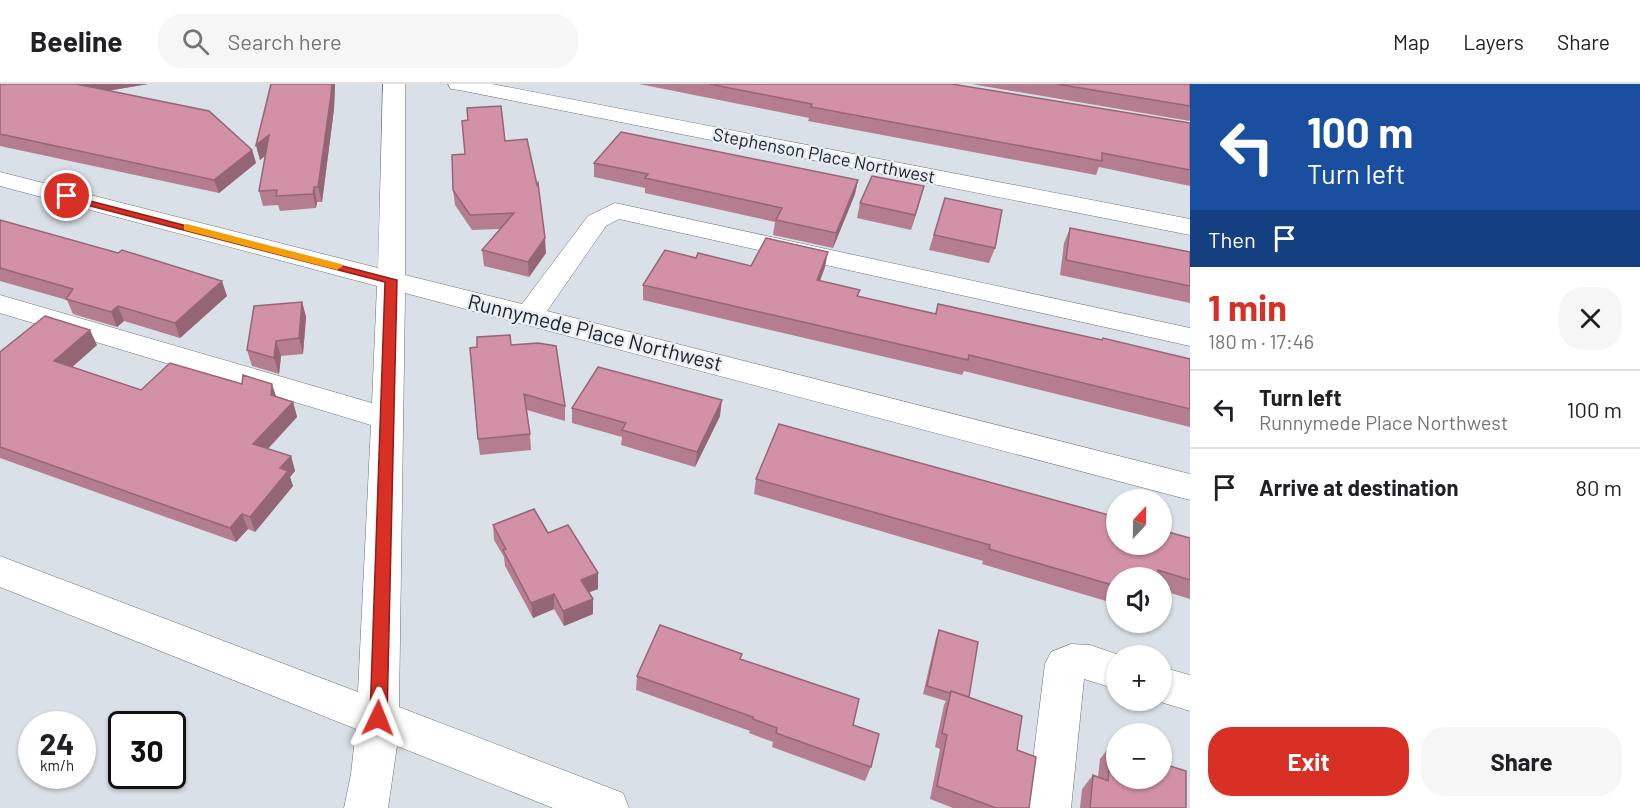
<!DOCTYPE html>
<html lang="en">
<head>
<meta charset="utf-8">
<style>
	:root { --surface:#fff; --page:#f6f6f6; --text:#202124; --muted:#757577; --line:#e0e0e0; --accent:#d93025 }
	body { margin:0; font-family:Barlow,sans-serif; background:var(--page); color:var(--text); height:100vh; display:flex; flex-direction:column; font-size:22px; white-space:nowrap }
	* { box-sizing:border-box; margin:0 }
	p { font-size:20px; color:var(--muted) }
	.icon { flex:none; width:33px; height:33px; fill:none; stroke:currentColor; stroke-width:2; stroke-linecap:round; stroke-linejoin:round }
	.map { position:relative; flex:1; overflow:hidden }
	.side { display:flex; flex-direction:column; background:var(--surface); width:450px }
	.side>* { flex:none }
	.top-card { background:#1a4fa0; color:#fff; overflow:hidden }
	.needle { width:39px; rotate:22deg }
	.fabs { position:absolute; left:1106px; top:405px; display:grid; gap:12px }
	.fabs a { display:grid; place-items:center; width:66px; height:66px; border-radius:50%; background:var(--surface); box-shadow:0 2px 4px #0004; font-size:30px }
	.speed { position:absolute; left:18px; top:627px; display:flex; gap:12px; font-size:30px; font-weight:700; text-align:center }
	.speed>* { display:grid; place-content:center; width:78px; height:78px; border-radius:50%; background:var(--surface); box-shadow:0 2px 4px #0004; line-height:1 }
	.speed small { font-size:15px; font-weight:400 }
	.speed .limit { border:3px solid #111; border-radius:9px; background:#fff; color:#111 }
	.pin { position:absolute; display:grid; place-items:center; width:51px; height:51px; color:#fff; margin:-26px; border:3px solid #fff; border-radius:50%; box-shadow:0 2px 6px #0007 }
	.me { position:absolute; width:66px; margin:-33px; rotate:2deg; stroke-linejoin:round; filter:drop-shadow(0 0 4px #0008) }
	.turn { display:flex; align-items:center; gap:21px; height:126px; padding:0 18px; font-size:27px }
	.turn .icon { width:78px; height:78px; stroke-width:2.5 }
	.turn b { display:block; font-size:42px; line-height:51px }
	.then { display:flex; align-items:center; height:57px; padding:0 18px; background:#0003; gap:12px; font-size:22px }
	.round { display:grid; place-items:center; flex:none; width:63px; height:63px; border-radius:24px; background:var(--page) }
	.summary { display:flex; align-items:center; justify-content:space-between; height:102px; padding:0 18px }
	h1 { font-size:36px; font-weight:700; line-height:45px; color:var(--accent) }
	.action { display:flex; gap:12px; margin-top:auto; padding:12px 18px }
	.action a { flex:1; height:69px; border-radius:24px; background:var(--accent); color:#fff; font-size:24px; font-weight:700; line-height:69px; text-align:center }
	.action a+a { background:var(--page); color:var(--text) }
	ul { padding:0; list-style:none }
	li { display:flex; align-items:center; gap:18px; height:78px; padding:0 18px; border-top:2px solid var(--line) }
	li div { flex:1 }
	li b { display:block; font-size:22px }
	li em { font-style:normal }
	header { display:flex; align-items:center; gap:36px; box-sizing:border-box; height:84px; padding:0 30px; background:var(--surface); border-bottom:2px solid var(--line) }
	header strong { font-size:28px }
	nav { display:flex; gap:33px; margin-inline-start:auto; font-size:21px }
	.search { width:420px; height:54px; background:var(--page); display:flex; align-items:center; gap:15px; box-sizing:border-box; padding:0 21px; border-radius:24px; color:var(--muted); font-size:22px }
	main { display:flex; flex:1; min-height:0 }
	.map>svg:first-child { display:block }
</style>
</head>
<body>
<header>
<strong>Beeline</strong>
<div class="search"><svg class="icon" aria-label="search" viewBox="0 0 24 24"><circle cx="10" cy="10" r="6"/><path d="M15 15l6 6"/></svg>Search here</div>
<nav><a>Map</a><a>Layers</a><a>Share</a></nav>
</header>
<main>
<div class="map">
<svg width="1190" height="724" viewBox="0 0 1190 724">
	<rect width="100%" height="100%" fill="#dae0e7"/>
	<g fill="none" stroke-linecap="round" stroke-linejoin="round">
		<defs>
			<path id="minor" d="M 383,0 L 405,0 L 405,191 L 522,220 L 588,132 L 615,119 L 1190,244 L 1190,262 L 619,135 L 606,142 L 547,227 L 1190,390 L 1190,416 L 405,209 L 399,623 L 623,709 L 629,724 L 553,724 L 397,662 L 388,724 L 344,724 L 351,690 L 356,645 L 0,503 L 0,472 L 358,608 L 371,341 L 0,229 L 0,211 L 372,319 L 377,202 L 0,102 L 0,88 L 378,184 Z
				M 448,0 L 492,0 L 1190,135 L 1190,151 L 459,6 L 451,5 Z
				M 1071,560 L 1090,561 L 1122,572 L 1116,572 L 1116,605 L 1084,595 L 1071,724 L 1027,724 L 1045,580 L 1051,568 Z
				M 1161,583 L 1190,591 L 1190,627 L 1154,616 L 1161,616 Z"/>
		</defs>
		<use href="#minor" stroke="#6b7076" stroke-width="1"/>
		<use href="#minor" fill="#fff" fill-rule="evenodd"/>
	</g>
	<path fill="#b57d90" d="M 0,0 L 148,0 L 108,7 L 252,66 L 256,79 L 219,109 L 0,62 Z
		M 271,0 L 335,0 L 334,25 L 322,118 L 317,118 L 316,124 L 280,127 L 278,121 L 263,122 L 259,107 L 265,72 L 260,76 L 256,61 Z
		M 639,0 L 952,0 L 1190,39 L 1190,102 L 1099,83 L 1096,91 L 808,37 L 809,34 Z
		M 971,0 L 1190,0 L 1190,37 Z
		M 465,70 L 546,169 L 529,193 L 484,182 L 482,166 L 500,145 L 472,146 L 455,121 L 453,106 Z
		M 594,79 L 858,96 L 855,110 L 833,164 L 773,151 L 775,138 L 645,109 L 645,104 L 594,93 Z
		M 945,114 L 995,164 L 989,179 L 929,166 Z
		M 920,117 L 911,146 L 857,134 L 860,119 Z
		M 0,136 L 227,212 L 180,254 L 124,237 L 117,243 L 73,230 L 67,216 L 0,197 Z
		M 1070,144 L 1190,168 L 1190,219 L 1060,191 L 1064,159 Z
		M 696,174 L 751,182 L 825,183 L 820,197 L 858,213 L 935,230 L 938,220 L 1102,256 L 1103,254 L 1190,275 L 1190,343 L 964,287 L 962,291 L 643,216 L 643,201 Z
		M 302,218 L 306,233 L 303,270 L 281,272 L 279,290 L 252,282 L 247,266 Z
		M 97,261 L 72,283 L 141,306 L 276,312 L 293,318 L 297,333 L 268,365 L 291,372 L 295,387 L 290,393 L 293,402 L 255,448 L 248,445 L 236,458 L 0,374 L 0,268 Z
		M 511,261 L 565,322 L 565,337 L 527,326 L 530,350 L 531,366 L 480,371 L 478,355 Z
		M 572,324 L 720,332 L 695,383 L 621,361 L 622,353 L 572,339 Z
		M 756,395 L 1190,454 L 1190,515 L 1161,506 L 1161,494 L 1116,494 L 1116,520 L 982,480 L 983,477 L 754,410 Z
		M 493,441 L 598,505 L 589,508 L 593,515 L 593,530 L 564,542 L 554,525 L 533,534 L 505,482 L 504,473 L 494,456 Z
		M 939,546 L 969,613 L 1017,666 L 1029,724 L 953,724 L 930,715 L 940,665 L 935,663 L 944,621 L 946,617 L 923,610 L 936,554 Z
		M 741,575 L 853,641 L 871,683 L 865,697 L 772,663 L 773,658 L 749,649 L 750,647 L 636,606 L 637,592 Z
		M 1111,661 L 1186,724 L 1080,724 L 1082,705 L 1093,691 L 1098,693 L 1100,675 Z"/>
	<path fill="#946675" d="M 72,0 L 148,0 L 76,12 Z
		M 332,0 L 335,0 L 334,25 L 322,118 L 318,103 Z
		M 269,51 L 272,66 L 260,76 L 256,61 Z
		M 252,66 L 256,79 L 219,109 L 214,96 Z
		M 858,96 L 855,110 L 833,164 L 836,149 Z
		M 924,102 L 920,117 L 911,146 L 915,131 Z
		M 314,103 L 317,118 L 316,124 L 313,110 Z
		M 545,154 L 546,169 L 529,193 L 528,178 Z
		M 828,168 L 825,183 L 814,212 L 817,196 Z
		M 222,197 L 227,212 L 180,254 L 175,239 Z
		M 302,218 L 306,233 L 303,270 L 299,254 Z
		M 118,222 L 124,237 L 117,243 L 111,228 Z
		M 90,246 L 97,261 L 62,292 L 54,277 Z
		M 276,257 L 281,272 L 279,290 L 274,274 Z
		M 272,300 L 277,315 L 271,311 Z
		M 722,316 L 720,332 L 695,383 L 697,368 Z
		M 293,318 L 297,333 L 258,375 L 253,360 Z
		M 291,372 L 295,387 L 290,393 L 293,402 L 255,448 L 250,433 L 280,384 Z
		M 242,430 L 248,445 L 236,458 L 230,444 Z
		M 598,489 L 598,505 L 582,511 L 581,496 Z
		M 554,510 L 554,525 L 533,534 L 531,519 Z
		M 593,515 L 593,530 L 564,542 L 563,527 Z"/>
	<path fill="#d391a7" stroke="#946675" stroke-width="1.5" d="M 0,0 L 76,0 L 209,27 L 252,66 L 214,96 L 0,50 Z
		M 271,0 L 332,0 L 331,11 L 318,103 L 314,103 L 313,110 L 276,112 L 277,106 L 259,107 L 269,51 L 256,61 Z
		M 709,0 L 952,0 L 1190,39 L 1190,86 L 1102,69 L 1102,77 L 811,23 L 812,20 Z
		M 1057,0 L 1190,0 L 1190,22 Z
		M 501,22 L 505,57 L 527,55 L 537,101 L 538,99 L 545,154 L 528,178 L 482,166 L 514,129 L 470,131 L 453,106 L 452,71 L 465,70 L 462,37 L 468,36 L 467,24 Z
		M 621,48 L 858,96 L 836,149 L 776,136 L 782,124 L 645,94 L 648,90 L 594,79 Z
		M 872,92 L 924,102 L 915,131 L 860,119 Z
		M 945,114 L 1002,126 L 995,164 L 934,151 Z
		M 0,136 L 118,169 L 122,166 L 222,197 L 175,239 L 118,222 L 111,228 L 66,215 L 73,205 L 0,184 Z
		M 1070,144 L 1190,168 L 1190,202 L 1066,176 Z
		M 766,154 L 828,168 L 817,196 L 860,206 L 857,212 L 936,230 L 938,220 L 1102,256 L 1103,254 L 1190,275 L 1190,325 L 969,271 L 968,276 L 643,201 L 665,166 L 696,174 L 698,169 L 751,182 Z
		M 302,218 L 299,254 L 276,257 L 274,274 L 247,266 L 254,222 Z
		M 45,232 L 90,246 L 54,277 L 141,306 L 170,279 L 242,300 L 243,291 L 272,300 L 271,311 L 293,318 L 253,360 L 291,372 L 280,384 L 288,387 L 250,433 L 242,430 L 230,444 L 0,363 L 0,268 Z
		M 510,251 L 511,261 L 538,259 L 556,262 L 565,322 L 524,310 L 530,350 L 478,355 L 470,264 L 477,263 L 477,253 Z
		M 598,283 L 722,316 L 697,368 L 622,346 L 626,339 L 572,324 Z
		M 779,340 L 1116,433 L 1116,460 L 1161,460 L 1161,446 L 1190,454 L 1190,496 L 1158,486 L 1158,494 L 1116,494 L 1116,502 L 989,465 L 990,461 L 756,395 Z
		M 534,425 L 548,449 L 568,441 L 598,489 L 581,496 L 593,515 L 563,527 L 554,510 L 531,519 L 503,466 L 506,465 L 493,441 Z
		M 660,541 L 742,570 L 740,575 L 859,615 L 853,641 L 879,650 L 871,683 L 776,649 L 777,644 L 753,635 L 753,633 L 637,592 Z
		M 939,546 L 978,558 L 969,613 L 951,607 L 950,609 L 927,602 Z
		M 951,607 L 1022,632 L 1017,666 L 1036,673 L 1029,724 L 996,724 L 937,702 L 947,651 L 942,649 Z
		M 1111,661 L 1116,663 L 1116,694 L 1161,694 L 1161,679 L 1186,687 L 1186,724 L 1090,724 L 1093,691 L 1108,697 Z"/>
	<path fill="#d93025" stroke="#8d1f18" stroke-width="1.5" d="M 63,110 L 397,196 L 387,634 L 384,640 L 378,642 L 372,640 L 370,634 L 385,198 L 63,115 Z"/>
	<path fill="#f59e0b" d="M 187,140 L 341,180 L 343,182 L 337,186 L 184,146 L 184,141 Z"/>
	<g text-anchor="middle" stroke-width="4.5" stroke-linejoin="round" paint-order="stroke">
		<g font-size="18" fill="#212426" stroke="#e7edf4">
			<text transform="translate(824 72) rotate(11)" y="6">Stephenson Place Northwest</text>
		</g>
		<g font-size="21" fill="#212426" stroke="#e7edf4">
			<text transform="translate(595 249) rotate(14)" y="7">Runnymede Place Northwest</text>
		</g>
	</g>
</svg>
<div class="fabs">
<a><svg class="needle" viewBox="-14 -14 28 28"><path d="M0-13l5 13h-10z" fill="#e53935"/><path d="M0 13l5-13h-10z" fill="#757577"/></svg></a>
<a><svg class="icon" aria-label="sound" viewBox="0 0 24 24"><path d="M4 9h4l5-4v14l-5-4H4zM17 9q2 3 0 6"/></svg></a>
<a>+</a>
<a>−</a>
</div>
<div class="speed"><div>24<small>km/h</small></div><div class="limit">30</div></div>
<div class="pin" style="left:67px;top:112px;background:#d93025"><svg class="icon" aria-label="arrive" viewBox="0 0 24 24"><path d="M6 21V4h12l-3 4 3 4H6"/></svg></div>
<svg class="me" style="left:378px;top:634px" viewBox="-20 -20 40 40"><path d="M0-17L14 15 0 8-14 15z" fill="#d93025" stroke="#fff" stroke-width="4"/></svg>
</div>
<section class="side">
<div class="top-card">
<div class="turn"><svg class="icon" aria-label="left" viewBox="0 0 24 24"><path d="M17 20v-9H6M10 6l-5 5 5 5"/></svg><div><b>100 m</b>Turn left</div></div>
<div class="then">Then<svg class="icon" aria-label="arrive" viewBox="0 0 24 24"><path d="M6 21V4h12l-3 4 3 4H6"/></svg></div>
</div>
<div class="summary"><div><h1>1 min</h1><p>180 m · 17:46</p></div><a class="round"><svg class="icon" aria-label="close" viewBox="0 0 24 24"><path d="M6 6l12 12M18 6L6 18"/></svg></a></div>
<ul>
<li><svg class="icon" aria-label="left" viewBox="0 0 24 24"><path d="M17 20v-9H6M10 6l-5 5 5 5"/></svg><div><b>Turn left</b><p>Runnymede Place Northwest</p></div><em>100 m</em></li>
<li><svg class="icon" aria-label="arrive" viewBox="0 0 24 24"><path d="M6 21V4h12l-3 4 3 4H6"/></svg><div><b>Arrive at destination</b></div><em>80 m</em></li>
</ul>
<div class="action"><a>Exit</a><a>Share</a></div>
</section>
</main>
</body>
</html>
